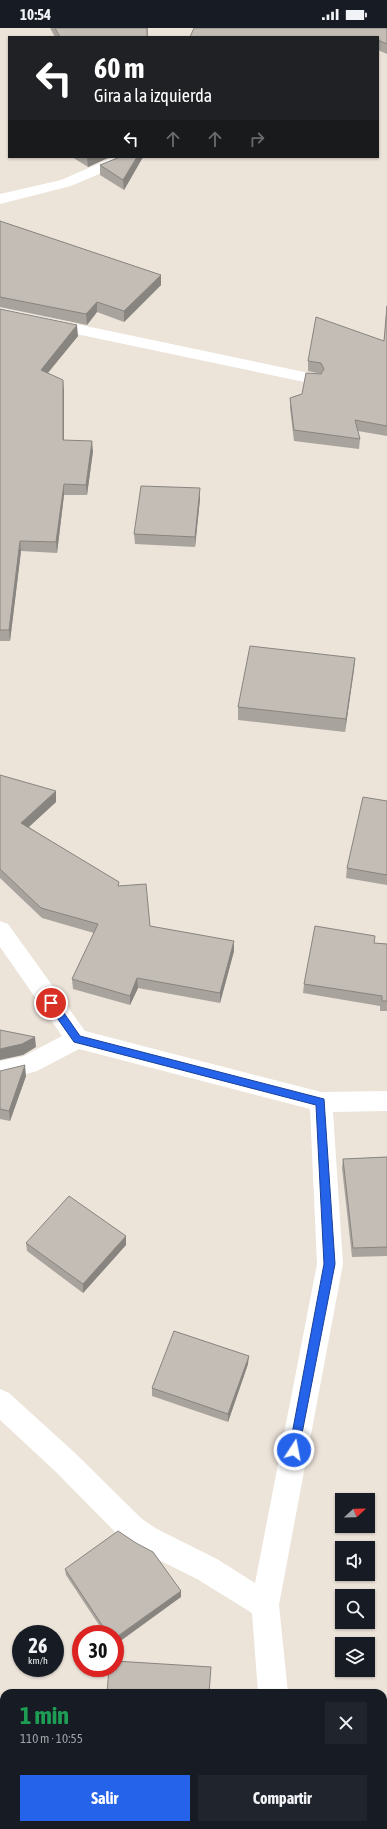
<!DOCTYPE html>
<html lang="es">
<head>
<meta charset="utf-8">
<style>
	:root { --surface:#171b24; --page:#20242c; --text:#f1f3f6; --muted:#9ea1a6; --accent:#2563eb }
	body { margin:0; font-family:"Asap Condensed",sans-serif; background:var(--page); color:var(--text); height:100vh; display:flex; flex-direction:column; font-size:15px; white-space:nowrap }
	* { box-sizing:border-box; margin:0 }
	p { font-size:13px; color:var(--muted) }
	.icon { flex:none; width:22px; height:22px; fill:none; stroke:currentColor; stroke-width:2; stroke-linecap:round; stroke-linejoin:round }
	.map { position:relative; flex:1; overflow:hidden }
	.side { position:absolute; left:0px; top:1661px; width:387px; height:140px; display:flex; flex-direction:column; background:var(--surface); border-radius:12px 12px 0 0; box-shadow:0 1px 3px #0004 }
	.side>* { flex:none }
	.banner { position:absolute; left:8px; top:8px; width:371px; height:122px; border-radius:0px; box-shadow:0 1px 3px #0004; background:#202124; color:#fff; overflow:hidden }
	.needle { width:26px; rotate:68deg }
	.tools { position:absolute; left:335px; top:1465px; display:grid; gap:8px }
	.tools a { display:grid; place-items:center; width:40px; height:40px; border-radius:0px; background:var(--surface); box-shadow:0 1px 3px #0004; font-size:20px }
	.speed { position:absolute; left:12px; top:1597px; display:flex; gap:8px; font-size:20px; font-weight:700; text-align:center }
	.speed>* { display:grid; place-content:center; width:52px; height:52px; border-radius:50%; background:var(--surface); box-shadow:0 1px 3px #0004; line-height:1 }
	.speed small { font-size:10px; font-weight:400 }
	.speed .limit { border:6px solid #d22; background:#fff; color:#111 }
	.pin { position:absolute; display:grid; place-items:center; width:34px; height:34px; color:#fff; margin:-17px; border:2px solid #fff; border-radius:50%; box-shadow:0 1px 4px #0007 }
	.me { position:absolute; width:44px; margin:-22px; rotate:11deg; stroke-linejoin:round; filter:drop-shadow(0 0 3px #0008) }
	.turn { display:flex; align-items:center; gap:14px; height:84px; padding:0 20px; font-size:18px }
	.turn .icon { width:52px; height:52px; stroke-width:2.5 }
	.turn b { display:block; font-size:28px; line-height:34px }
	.lanes { display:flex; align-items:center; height:38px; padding:0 20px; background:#0003; justify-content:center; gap:20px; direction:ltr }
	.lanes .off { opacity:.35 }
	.round { display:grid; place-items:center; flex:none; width:42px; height:42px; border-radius:0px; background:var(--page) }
	.overview { display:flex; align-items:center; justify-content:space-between; height:68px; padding:0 20px }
	h1 { font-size:24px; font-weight:700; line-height:30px; color:#1e9e55 }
	.cta { display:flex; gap:8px; margin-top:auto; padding:8px 20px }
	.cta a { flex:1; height:46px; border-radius:0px; background:var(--accent); color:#fff; font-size:16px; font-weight:700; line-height:46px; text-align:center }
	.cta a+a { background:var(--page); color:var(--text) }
	.status { display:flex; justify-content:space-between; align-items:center; height:28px; padding:0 20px; background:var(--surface); direction:ltr }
	.status svg { height:11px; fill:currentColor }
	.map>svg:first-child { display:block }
</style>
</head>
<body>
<div class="status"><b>10:54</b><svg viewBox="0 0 49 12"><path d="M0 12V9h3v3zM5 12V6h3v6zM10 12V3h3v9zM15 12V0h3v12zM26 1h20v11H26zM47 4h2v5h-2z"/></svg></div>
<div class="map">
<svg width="387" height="1801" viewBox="0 0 387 1801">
	<rect width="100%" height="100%" fill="#ece3d9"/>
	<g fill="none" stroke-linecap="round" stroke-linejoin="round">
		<path fill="#fff" fill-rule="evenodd" d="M 114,129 L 134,129 L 132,132 L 71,158 L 0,176 L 0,166 L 61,152 Z
			M 0,280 L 314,346 L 320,347 L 322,351 L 320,355 L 314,356 L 0,290 Z
			M 0,893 L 8,896 L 85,1003 L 321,1064 L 387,1063 L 387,1083 L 333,1084 L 343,1236 L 279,1577 L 288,1665 L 258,1665 L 252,1585 L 197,1551 L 137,1521 L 122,1511 L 55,1443 L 0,1392 L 0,1361 L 9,1365 L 75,1425 L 142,1491 L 157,1501 L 217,1531 L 255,1555 L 317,1236 L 310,1081 L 79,1021 L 37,1043 L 0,1053 L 0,1033 L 24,1028 L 62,1008 L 0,919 Z
			M 269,1797 L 299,1797 L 298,1801 L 268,1801 Z"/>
	</g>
	<path fill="#a8a39d" d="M 50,0 L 148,0 L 148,9 L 55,9 Z
		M 387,0 L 387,26 L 378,22 L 378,9 L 190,9 Z
		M 72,129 L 110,129 L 88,139 Z
		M 120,129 L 143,129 L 124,162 L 100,147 L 100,137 Z
		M 0,193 L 161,247 L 161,257 L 124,294 L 97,284 L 87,297 L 0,279 Z
		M 387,275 L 387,408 L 358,403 L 360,411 L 359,421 L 294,413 L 290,380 L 290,370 L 302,366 L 321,346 L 308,343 L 308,333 L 384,313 Z
		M 0,281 L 78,308 L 48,345 L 64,363 L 64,412 L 93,423 L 87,467 L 64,467 L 57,525 L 21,523 L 10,613 L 0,613 Z
		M 200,471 L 195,519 L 135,516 L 134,506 Z
		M 355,630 L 345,704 L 238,692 L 238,679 Z
		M 0,747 L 56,774 L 29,799 L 119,858 L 150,898 L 234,923 L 220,975 L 138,960 L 130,977 L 73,961 L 72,951 L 94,905 L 42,890 L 0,850 Z
		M 387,773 L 387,857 L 346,850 L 347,840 Z
		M 374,915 L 387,916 L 387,983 L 380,983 L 380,978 L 303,965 L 304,956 Z
		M 0,1043 L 26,1048 L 10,1093 L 0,1091 Z
		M 387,1129 L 387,1228 L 352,1229 L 342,1140 L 343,1131 Z
		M 26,1215 L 126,1217 L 83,1265 L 27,1223 Z
		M 248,1336 L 228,1394 L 152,1368 L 152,1360 Z
		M 65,1541 L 181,1563 L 181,1569 L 115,1606 L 105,1606 L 66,1547 Z"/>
	<path fill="#88847f" d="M 87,129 L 110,129 L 88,139 Z
		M 137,129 L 143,129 L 124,162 L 123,152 Z
		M 161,247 L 161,257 L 124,294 L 124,283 Z
		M 97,274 L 97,284 L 87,297 L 86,286 Z
		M 77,297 L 78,308 L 41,353 L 41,342 Z
		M 63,352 L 64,363 L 64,422 L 63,412 Z
		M 92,413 L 93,423 L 87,467 L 86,457 Z
		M 64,456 L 64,467 L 57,525 L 56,514 Z
		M 200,460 L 200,471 L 195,519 L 195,509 Z
		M 20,513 L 21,523 L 10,613 L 9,602 Z
		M 355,630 L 354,642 L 345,704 L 346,691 Z
		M 56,763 L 56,774 L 22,805 L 21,795 Z
		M 234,913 L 234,923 L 220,975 L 220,965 Z
		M 137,950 L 138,960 L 130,977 L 130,968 Z
		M 35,1009 L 36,1019 L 23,1027 L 0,1032 L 0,1021 Z
		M 25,1037 L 26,1048 L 10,1093 L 9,1083 Z
		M 126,1208 L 126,1217 L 83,1265 L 83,1256 Z
		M 249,1328 L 248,1336 L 228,1394 L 228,1386 Z
		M 181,1563 L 181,1569 L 115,1617 L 115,1610 Z"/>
	<path fill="#c3bdb6" stroke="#88847f" d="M 55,0 L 147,0 L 147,9 L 60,9 Z
		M 194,0 L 387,0 L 387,16 L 378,12 L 378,9 L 372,9 L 370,8 L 369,9 L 190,9 Z
		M 120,129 L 137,129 L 123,152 L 100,137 Z
		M 0,193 L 161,247 L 124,283 L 97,274 L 86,286 L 0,269 Z
		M 387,278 L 387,398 L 355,392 L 360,411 L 294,402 L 290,370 L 302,366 L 306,345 L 321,346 L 324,341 L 321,335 L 308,333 L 316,289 L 384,313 Z
		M 0,281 L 77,297 L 41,342 L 63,352 L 63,412 L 92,413 L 86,457 L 64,456 L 56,514 L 20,513 L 9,602 L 0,602 Z
		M 141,458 L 200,460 L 195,509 L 134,506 Z
		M 250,618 L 355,630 L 346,691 L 238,679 Z
		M 0,747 L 56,763 L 21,795 L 119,854 L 118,858 L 146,856 L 150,898 L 234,913 L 220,965 L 137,950 L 130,968 L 72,951 L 98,896 L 41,880 L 0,841 Z
		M 363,769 L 387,773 L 387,847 L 347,840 Z
		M 315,898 L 375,908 L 374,915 L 387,916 L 387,973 L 382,973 L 382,968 L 304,956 Z
		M 0,1002 L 35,1009 L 22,1016 L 0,1021 Z
		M 25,1037 L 9,1083 L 0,1081 L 0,1043 Z
		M 387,1129 L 387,1219 L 353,1220 L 343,1131 Z
		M 69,1168 L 126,1208 L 83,1256 L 26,1215 Z
		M 174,1303 L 249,1328 L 228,1386 L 152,1360 Z
		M 118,1503 L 136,1515 L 153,1524 L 181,1563 L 115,1610 L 115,1606 L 108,1606 L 65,1541 Z
		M 115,1633 L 211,1639 L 209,1665 L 107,1665 L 109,1640 L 115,1640 Z
		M 121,1797 L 202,1797 L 202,1801 L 121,1801 Z"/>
	<path fill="#2563eb" stroke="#184099" d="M 51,971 L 55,972 L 80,1008 L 324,1071 L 335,1236 L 298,1426 L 294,1427 L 290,1426 L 289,1422 L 324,1236 L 316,1077 L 74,1014 L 48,977 L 47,975 Z"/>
</svg>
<div class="tools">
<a><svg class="needle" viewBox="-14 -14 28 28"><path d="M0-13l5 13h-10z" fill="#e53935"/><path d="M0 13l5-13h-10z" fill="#9ea1a6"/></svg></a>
<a><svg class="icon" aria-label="sound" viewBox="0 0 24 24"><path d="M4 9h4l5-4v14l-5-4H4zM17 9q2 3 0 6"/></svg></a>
<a><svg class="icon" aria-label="search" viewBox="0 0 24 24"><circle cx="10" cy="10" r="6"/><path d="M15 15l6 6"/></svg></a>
<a><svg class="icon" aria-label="layers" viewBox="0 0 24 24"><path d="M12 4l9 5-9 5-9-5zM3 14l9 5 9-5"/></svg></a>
</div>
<div class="speed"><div>26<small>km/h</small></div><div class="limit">30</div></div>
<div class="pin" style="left:51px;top:975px;background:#d93025"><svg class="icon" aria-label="arrive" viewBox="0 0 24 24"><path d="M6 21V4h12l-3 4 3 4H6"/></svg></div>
<svg class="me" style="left:294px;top:1422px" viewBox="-20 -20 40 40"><circle r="17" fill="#2563eb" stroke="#fff" stroke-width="3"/><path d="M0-11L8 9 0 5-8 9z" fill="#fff"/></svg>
<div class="banner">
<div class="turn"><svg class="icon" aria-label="left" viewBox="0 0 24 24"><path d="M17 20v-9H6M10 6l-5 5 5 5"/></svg><div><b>60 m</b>Gira a la izquierda</div></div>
<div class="lanes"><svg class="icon" aria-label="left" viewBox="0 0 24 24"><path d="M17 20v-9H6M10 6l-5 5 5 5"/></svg><svg class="icon off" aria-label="ahead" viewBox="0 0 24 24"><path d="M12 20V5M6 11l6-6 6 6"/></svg><svg class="icon off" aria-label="ahead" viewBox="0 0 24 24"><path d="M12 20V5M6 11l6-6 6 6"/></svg><svg class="icon off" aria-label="right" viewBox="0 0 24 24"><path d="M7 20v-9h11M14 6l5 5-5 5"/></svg></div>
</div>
<section class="side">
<div class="overview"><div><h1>1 min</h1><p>110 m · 10:55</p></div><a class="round"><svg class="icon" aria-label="close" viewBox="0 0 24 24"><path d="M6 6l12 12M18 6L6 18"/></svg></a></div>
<div class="cta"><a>Salir</a><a>Compartir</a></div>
</section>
</div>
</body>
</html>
